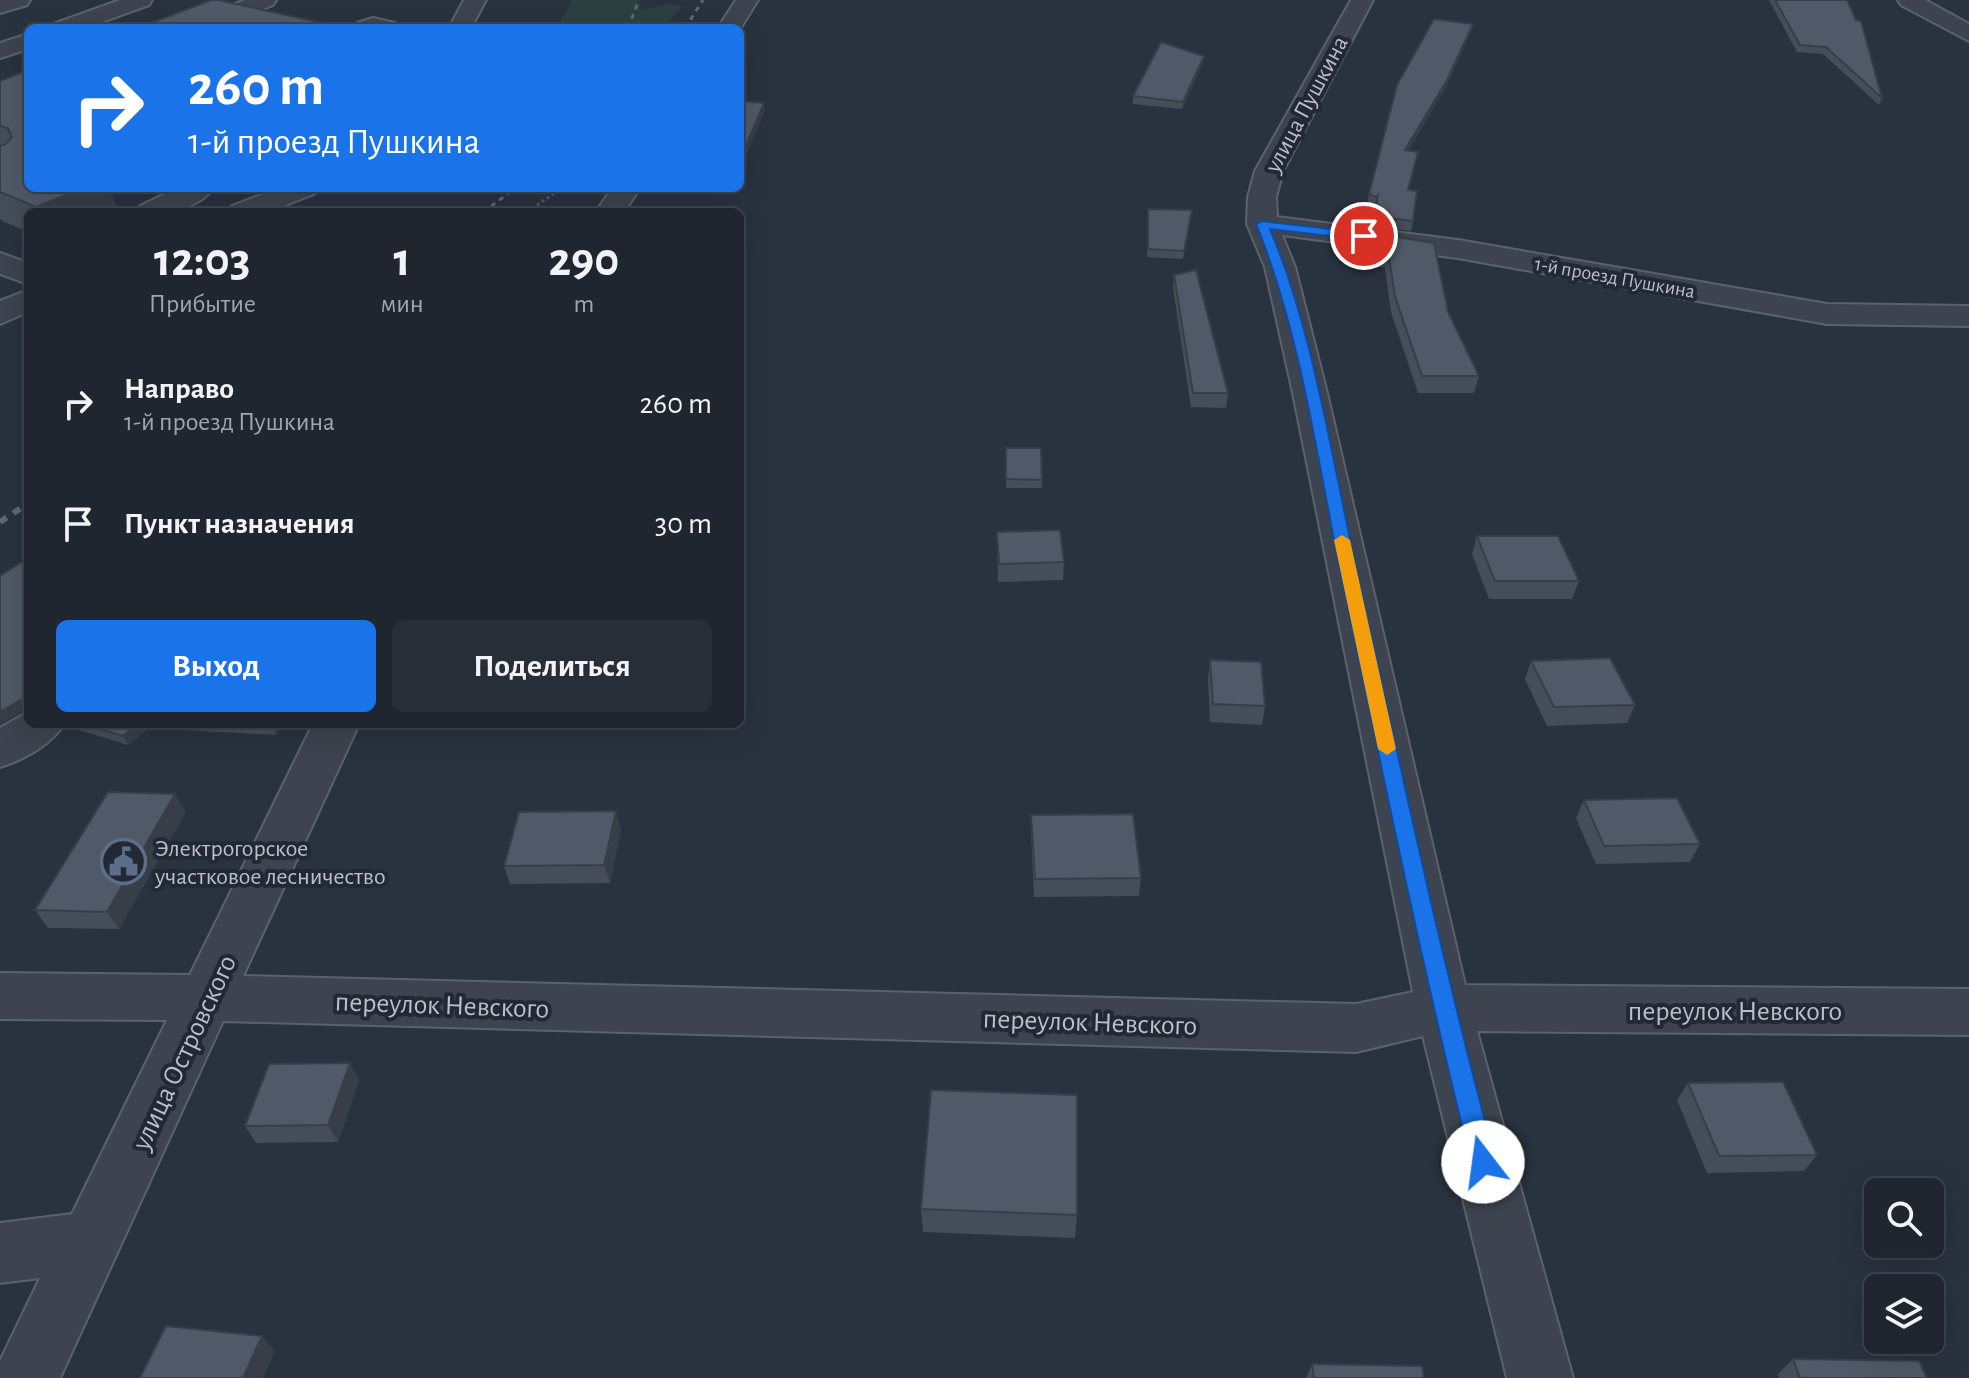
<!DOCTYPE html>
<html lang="ru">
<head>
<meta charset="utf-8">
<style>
	:root { --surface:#1f262f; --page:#272e37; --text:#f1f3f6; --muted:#a1a5aa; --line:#3c434b; --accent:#1a73e8 }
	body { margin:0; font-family:"Alegreya Sans",sans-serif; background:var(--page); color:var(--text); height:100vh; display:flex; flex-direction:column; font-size:30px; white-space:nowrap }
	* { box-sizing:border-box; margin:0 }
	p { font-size:26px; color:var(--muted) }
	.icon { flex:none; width:44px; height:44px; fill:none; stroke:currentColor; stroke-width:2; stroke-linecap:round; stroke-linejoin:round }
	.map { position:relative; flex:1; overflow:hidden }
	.details { position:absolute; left:24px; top:208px; width:720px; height:520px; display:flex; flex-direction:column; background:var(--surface); border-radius:12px; box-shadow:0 8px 32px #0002,0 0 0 2px var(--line) }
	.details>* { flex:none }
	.hud { position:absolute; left:24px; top:24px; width:720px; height:168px; border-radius:12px; box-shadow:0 8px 32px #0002,0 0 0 2px var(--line); background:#1a73e8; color:#fff; overflow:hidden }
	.controls { position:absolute; left:1864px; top:1178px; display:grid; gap:16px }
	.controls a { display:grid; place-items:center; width:80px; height:80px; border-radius:12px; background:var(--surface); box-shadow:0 8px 32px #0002,0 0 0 2px var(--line); font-size:40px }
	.pin { position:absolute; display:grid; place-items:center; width:68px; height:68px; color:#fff; margin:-34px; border:4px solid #fff; border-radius:50%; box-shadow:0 2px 8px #0007 }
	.me { position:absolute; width:88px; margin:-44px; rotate:345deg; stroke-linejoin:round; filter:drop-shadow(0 0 6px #0008) }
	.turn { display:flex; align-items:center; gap:28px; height:168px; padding:0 32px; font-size:36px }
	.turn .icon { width:104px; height:104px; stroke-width:2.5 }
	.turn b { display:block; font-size:56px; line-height:68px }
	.eta { display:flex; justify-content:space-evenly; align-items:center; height:136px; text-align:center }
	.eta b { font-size:48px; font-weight:700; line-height:56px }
	.action { display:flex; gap:16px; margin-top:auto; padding:16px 32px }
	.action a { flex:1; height:92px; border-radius:12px; background:var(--accent); color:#fff; font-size:32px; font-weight:700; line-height:92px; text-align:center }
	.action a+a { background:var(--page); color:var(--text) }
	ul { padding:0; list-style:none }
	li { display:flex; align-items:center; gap:24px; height:120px; padding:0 32px }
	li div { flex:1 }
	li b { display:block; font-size:30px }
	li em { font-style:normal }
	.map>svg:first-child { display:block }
</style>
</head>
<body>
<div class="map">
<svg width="1969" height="1378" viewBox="0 0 1969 1378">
	<rect width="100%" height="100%" fill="#29323f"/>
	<path fill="#2c3f41" d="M 573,0 L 638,0 L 642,10 L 669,4 L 679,5 L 681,8 L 664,28 L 555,28 Z"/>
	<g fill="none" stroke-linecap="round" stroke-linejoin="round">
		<defs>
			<path id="minor" d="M 0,0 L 30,0 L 27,5 L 0,13 Z
				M 120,0 L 152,0 L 149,5 L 85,28 L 53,28 L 56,23 Z
				M 245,0 L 276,0 L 273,5 L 215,28 L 184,28 L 187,23 Z
				M 464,0 L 486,0 L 471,28 L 449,28 Z
				M 736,0 L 758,0 L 740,29 L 718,28 Z
				M 1351,0 L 1373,0 L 1283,171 L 1276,197 L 1277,217 L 1458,240 L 1827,304 L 1969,306 L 1969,326 L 1827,324 L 1458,258 L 1282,235 L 1295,267 L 1327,393 L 1465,985 L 1969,989 L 1969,1035 L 1477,1031 L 1573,1378 L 1507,1378 L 1423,1036 L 1356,1052 L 223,1021 L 60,1378 L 0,1378 L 0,1361 L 40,1278 L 0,1283 L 0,1223 L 72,1214 L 167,1020 L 0,1019 L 0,973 L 190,975 L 313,724 L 359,724 L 243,976 L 1356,1004 L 1413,992 L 1293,393 L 1265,267 L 1247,224 L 1248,197 L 1255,171 Z
				M 1898,0 L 1925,0 L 1969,24 L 1969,41 L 1901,5 Z
				M 373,18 L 395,23 L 398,28 L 354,28 L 357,23 Z
				M 28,34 L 28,49 L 0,58 L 0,43 Z
				M 177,188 L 213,188 C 197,212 161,212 136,212 L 140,206 Z
				M 279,188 L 318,188 L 314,194 L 268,212 L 228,212 L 232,206 Z
				M 612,188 L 640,188 L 624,212 L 596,212 Z
				M 0,253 L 28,263 L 28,284 L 0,274 Z
				M 28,290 L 28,312 L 0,324 L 0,301 Z
				M 28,712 L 28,724 L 64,724 C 51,745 23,760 0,767 L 0,728 Z"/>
		</defs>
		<use href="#minor" stroke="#5b626c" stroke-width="4"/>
		<path stroke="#4b5c5f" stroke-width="3" stroke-dasharray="3 3" stroke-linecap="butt" d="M 527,212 L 562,188"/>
		<use href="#minor" fill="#3d444f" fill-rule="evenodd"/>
		<path stroke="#5f6876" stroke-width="3" stroke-dasharray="5 5" stroke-linecap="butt" d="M 628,28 L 639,0
			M 685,28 L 703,0
			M 483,212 L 516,188"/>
		<path stroke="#5f6876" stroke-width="5" stroke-dasharray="6 6" stroke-linecap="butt" d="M 24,506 L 28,504"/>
		<path stroke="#5f6876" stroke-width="6" stroke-dasharray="8 8" stroke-linecap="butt" d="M 0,522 L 27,504"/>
	</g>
	<path fill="#454d59" d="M 1769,0 L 1847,0 L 1882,98 L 1879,105 L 1823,54 L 1797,52 Z
		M 1473,24 L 1471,32 L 1445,89 L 1408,151 L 1409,190 L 1413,221 L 1411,231 L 1372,226 L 1376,204 L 1374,207 L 1367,204 L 1369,194 Z
		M 1203,63 L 1182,109 L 1133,104 L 1133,96 Z
		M 0,81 L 108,188 L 119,212 L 28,212 L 28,232 L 2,221 L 0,218 Z
		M 690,188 L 732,188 L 731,192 L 690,191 Z
		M 1148,217 L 1191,218 L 1183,259 L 1147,257 Z
		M 1372,233 L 1448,312 L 1479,376 L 1474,393 L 1418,393 L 1391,312 L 1385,268 L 1366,264 Z
		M 1174,275 L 1228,393 L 1226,408 L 1191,407 L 1173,288 Z
		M 1006,448 L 1042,480 L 1042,488 L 1006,488 Z
		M 997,532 L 1064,562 L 1063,580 L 998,582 Z
		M 1477,536 L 1579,581 L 1572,599 L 1489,599 L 1472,554 Z
		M 1210,660 L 1265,706 L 1262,725 L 1210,722 L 1208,678 Z
		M 1531,661 L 1635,705 L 1627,723 L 1547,726 L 1525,679 Z
		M 65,724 L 282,724 L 276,735 L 149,728 L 128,745 L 66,726 Z
		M 1584,800 L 1700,844 L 1690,862 L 1596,864 L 1576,818 Z
		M 186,812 L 119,929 L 48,928 L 35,910 Z
		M 1031,815 L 1141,878 L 1139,896 L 1034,897 L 1031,833 Z
		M 621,829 L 610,883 L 510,884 L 504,866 Z
		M 350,1063 L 359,1080 L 338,1142 L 256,1143 L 245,1126 Z
		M 1688,1083 L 1817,1155 L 1804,1171 L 1707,1173 L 1677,1100 Z
		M 921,1209 L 1077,1215 L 1075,1238 L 923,1232 Z
		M 1793,1359 L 1927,1378 L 1779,1378 L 1778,1374 Z
		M 1312,1364 L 1424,1378 L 1306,1378 Z"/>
	<path fill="#383e48" d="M 1473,24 L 1471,32 L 1445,89 L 1403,159 L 1405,150 Z
		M 1204,56 L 1203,63 L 1182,109 L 1183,102 Z
		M 764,103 L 765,111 L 740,170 L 740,160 Z
		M 84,188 L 108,188 L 119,212 L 39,212 L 36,207 Z
		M 21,700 L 27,709 L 0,725 L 0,712 Z
		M 138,724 L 147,724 L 149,728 L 128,745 L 123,736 Z
		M 273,724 L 282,724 L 276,735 L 272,726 Z
		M 175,794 L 186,812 L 119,929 L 107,912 Z
		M 616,811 L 621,829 L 610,883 L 604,865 Z
		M 350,1063 L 359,1080 L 338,1142 L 328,1125 Z
		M 262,1336 L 275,1351 L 263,1378 L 243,1378 Z"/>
	<path fill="#505967" stroke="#383e48" stroke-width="2" d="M 211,0 L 218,0 L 346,28 L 138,28 Z
		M 1775,0 L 1847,0 L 1856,20 L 1861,21 L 1882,98 L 1826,47 L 1800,45 Z
		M 1434,19 L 1473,24 L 1447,80 L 1405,150 L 1418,152 L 1408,190 L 1417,191 L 1413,221 L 1374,216 L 1378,195 L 1376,197 L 1369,194 L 1397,85 Z
		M 1161,42 L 1204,56 L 1183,102 L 1133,96 Z
		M 28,70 L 28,188 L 84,188 L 36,207 L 0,192 L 0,146 L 6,144 L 12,137 L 8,128 L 0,126 L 0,81 Z
		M 740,101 L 764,103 L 740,160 Z
		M 1148,209 L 1192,210 L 1184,251 L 1148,249 Z
		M 1372,233 L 1434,243 L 1448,312 L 1479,376 L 1422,376 L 1395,296 L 1388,252 L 1369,247 Z
		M 1196,270 L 1228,393 L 1193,393 L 1174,275 Z
		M 1006,448 L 1041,448 L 1042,480 L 1006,479 Z
		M 1060,530 L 1064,562 L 999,564 L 997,532 Z
		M 1477,536 L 1558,536 L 1579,581 L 1495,581 Z
		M 28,558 L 28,707 L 25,706 L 24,701 L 21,700 L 0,712 L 0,576 Z
		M 1610,658 L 1635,705 L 1554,707 L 1531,661 Z
		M 1210,660 L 1261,662 L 1265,706 L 1213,704 Z
		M 84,724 L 138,724 L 123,736 Z
		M 237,724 L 273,724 L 272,726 Z
		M 108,792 L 175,794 L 107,912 L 35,910 Z
		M 1677,798 L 1700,844 L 1604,846 L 1584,800 Z
		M 616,811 L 604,865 L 504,866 L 519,812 Z
		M 1133,814 L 1141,878 L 1035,879 L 1031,815 Z
		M 350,1063 L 328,1125 L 245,1126 L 269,1064 Z
		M 1783,1082 L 1817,1155 L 1719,1156 L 1688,1083 Z
		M 931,1090 L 1077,1095 L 1077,1215 L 921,1209 Z
		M 166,1326 L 262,1336 L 243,1378 L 140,1378 Z
		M 1793,1359 L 1919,1361 L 1927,1378 L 1800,1378 Z
		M 1312,1364 L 1422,1366 L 1424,1378 L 1314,1378 Z"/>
	<path fill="#1a73e8" stroke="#114b97" stroke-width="2" d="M 1262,221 L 1364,233 L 1370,236 L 1364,240 L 1270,229 C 1313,330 1331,454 1355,562 C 1400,763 1442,964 1496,1162 L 1492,1170 L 1483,1173 L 1475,1170 L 1471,1162 C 1421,964 1381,765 1339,565 C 1316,452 1300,332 1256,224 Z"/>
	<path fill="#f59e0b" d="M 1342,535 L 1350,540 L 1396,749 L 1387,755 L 1378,749 L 1334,540 Z"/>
	<defs>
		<symbol id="civic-ring" viewBox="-11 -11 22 22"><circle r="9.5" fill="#222934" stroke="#5c6f8a" stroke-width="1.5"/><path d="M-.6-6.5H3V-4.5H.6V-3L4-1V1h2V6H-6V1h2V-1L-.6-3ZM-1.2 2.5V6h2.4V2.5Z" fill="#5c6f8a"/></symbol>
	</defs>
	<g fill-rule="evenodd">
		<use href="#civic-ring" x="98" y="836" width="51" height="51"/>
	</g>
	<g text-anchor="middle" stroke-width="8" stroke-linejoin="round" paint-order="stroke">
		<g font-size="20" fill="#babfc9" stroke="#222934">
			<text transform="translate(1615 277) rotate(10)" y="7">1-й проезд Пушкина</text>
		</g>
		<g font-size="24" fill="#babfc9" stroke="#222934">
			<text transform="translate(1306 104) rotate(-62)" y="8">улица Пушкина</text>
		</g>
		<g font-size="24" fill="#babfc9" stroke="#222934" text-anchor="start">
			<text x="155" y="856">Электрогорское<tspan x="155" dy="28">участковое лесничество</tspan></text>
		</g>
		<g font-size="28" fill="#babfc9" stroke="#222934">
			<text transform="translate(442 1004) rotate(2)" y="10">переулок Невского</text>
			<text x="1735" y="1020">переулок Невского</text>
			<text transform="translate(1090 1021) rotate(2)" y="10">переулок Невского</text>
			<text transform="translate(183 1052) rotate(-65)" y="10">улица Островского</text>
		</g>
	</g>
</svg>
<div class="controls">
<a><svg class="icon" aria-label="search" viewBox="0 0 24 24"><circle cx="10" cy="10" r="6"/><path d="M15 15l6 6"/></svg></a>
<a><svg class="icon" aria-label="layers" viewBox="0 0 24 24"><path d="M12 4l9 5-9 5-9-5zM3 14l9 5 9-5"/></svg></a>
</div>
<div class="pin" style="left:1364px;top:236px;background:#d93025"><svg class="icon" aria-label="arrive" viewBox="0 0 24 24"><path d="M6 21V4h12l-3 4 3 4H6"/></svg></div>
<svg class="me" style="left:1483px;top:1162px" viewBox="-20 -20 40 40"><circle r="19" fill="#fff"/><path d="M0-13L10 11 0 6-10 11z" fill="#1a73e8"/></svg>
<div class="hud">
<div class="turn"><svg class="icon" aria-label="right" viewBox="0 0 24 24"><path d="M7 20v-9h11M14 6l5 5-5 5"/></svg><div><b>260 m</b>1-й проезд Пушкина</div></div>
</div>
<section class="details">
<div class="eta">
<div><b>12:03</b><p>Прибытие</p></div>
<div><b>1</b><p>мин</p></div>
<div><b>290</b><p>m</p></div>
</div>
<ul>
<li><svg class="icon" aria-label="right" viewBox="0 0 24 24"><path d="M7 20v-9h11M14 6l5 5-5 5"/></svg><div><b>Направо</b><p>1-й проезд Пушкина</p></div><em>260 m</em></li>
<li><svg class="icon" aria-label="arrive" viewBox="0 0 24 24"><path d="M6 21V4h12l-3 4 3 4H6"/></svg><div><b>Пункт назначения</b></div><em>30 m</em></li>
</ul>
<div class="action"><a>Выход</a><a>Поделиться</a></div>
</section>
</div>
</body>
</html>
